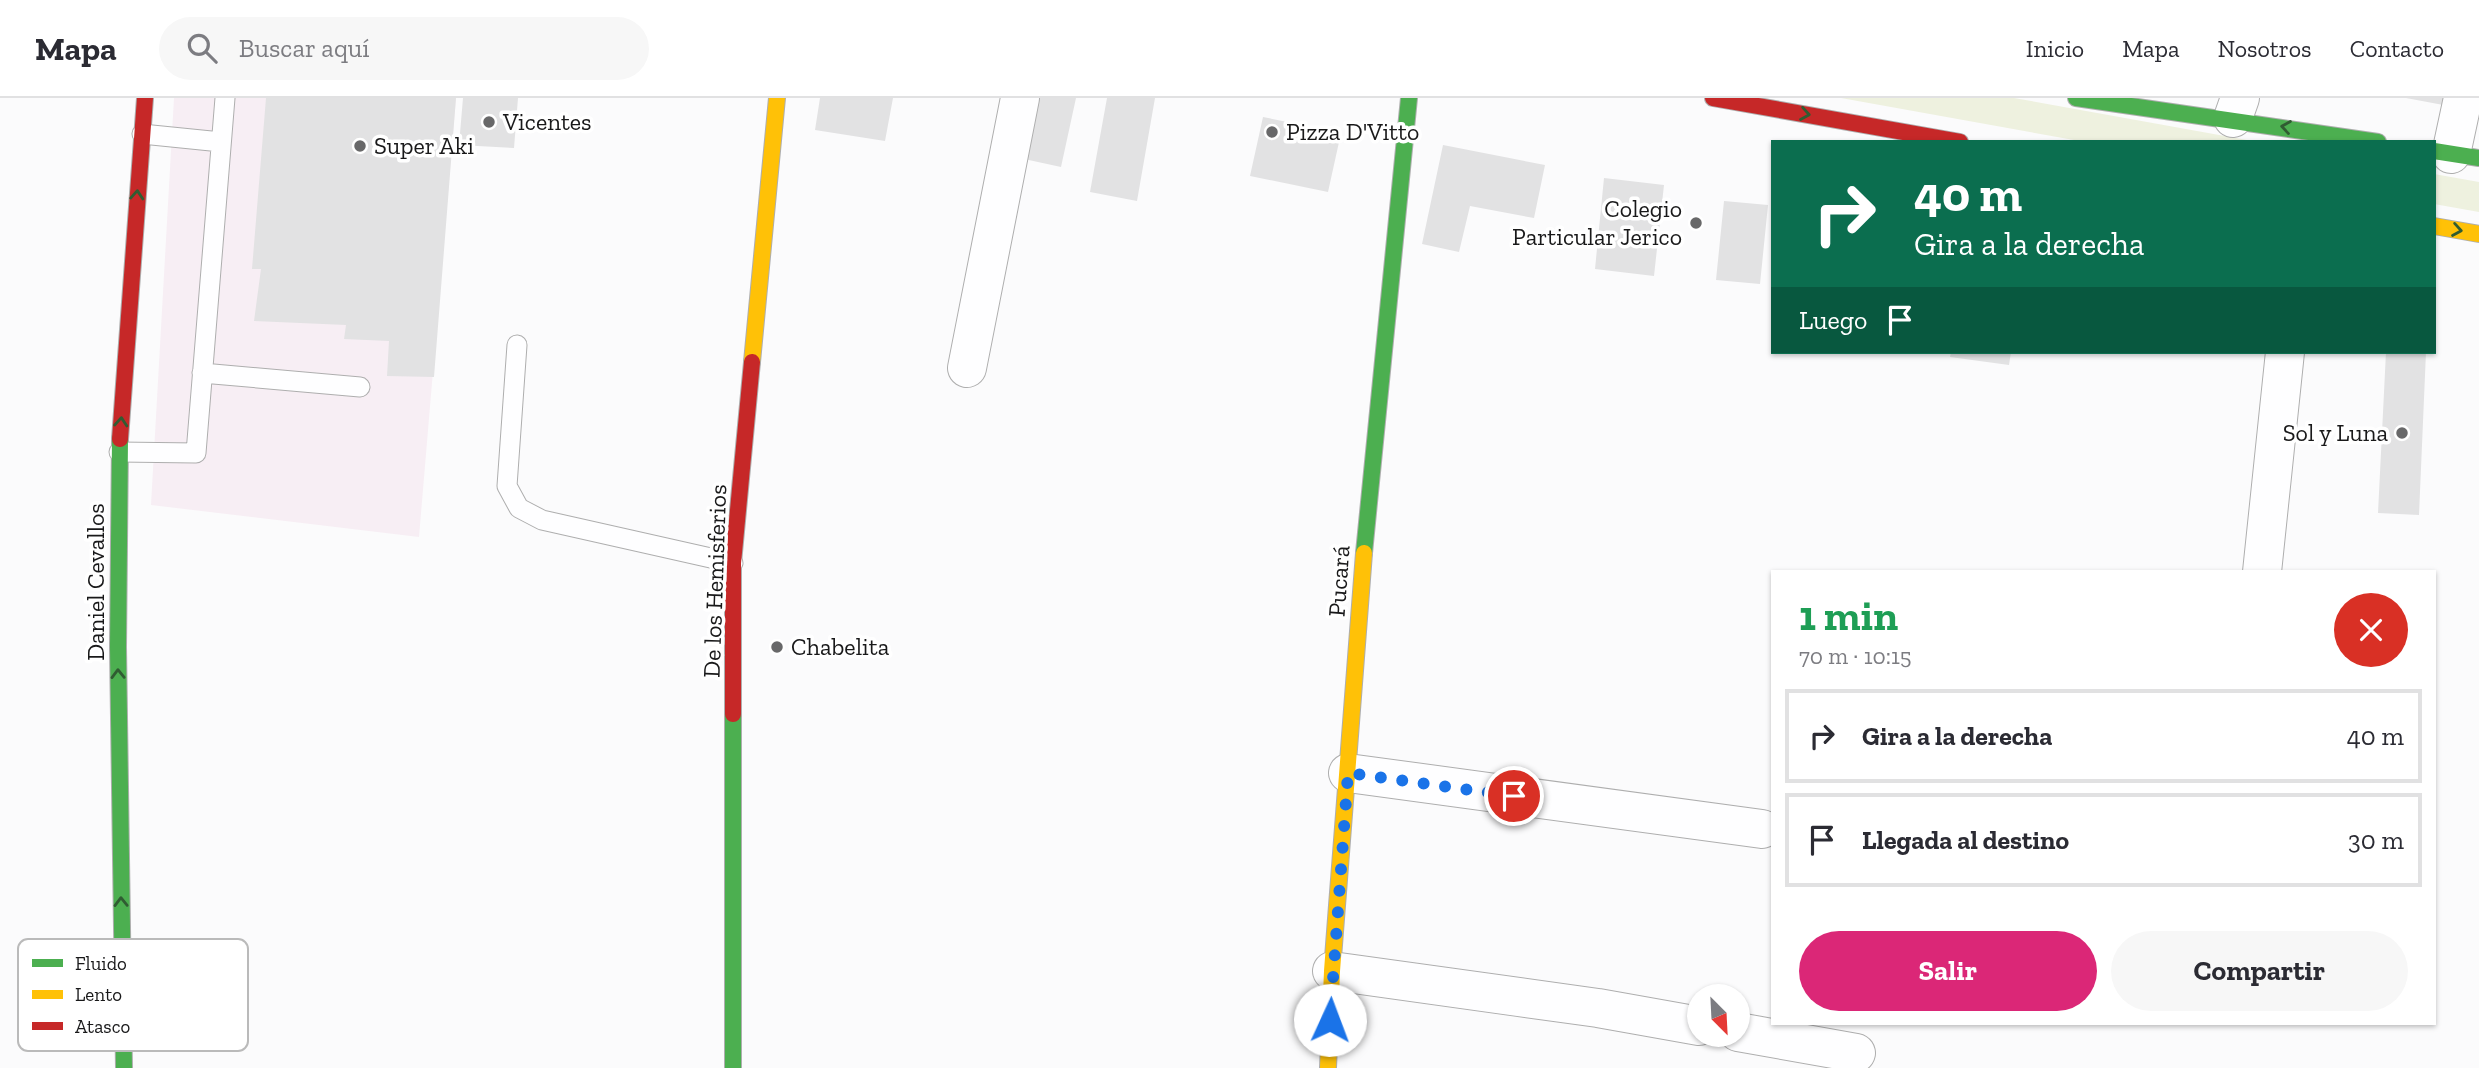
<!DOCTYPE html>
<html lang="es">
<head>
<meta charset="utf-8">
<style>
	:root { --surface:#fff; --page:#f7f7f7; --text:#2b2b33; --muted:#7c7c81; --line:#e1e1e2; --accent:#db2777 }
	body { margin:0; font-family:"Zilla Slab",serif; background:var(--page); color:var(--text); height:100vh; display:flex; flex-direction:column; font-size:26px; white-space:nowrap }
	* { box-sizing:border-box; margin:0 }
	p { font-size:23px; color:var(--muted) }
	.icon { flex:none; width:38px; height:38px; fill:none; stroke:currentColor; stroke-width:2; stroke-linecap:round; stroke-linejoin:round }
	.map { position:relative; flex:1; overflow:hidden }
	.side { position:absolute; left:1771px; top:472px; width:665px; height:455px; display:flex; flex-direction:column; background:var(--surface); border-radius:0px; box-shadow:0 2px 5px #0004 }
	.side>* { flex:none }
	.hud { position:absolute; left:1771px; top:42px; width:665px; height:214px; border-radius:0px; box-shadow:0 2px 5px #0004; background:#0b6e4f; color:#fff; overflow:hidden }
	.needle { width:46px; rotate:156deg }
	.tools { position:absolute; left:1687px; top:886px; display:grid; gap:14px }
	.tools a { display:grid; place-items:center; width:63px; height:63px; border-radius:50%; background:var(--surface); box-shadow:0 2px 5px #0004; font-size:35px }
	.pin { position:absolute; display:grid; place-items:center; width:60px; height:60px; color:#fff; margin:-30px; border:4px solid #fff; border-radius:50%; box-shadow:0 2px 7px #0007 }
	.me { position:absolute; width:77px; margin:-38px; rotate:2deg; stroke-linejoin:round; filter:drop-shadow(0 0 5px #0008) }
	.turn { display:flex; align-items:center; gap:24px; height:147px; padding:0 28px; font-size:32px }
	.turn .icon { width:91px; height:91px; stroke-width:2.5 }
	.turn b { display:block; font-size:49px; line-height:60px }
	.then { display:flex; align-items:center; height:66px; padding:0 28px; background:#0003; gap:14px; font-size:26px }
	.round { display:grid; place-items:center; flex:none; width:74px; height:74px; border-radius:37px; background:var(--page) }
	.overview { display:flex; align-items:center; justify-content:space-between; height:119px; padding:0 28px }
	h1 { font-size:42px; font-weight:700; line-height:52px; color:#1e9e55 }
	.button { display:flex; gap:14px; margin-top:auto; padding:14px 28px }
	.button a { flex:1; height:80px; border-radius:42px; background:var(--accent); color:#fff; font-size:28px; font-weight:700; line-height:80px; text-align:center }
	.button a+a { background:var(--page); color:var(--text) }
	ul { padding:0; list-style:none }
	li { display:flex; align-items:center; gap:21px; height:94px; margin:0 14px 10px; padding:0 14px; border:4px solid var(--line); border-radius:0px }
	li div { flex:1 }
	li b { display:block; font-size:26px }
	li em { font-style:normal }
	header { display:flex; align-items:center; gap:42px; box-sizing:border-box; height:98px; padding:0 35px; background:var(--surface); border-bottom:2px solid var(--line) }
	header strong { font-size:33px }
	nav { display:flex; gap:38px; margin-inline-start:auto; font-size:24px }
	.search { width:490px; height:63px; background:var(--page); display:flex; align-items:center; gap:18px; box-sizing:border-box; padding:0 24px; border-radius:38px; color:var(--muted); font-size:26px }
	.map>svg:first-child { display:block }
</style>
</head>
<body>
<header>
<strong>Mapa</strong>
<div class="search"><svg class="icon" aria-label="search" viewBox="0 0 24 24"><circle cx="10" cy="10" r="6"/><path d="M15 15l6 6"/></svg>Buscar aquí</div>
<nav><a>Inicio</a><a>Mapa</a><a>Nosotros</a><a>Contacto</a></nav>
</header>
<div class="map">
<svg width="2479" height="970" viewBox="0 0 2479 970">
	<rect width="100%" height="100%" fill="#fbfbfc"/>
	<path fill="#f7eef4" d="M 174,0 L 456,0 L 419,439 L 151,407 Z"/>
	<path fill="#eef1df" d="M 1841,0 L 2014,0 L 2258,44 L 2085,44 Z
		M 2434,76 L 2479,84 L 2479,114 L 2434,106 Z"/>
	<path fill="#e2e2e3" d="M 266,0 L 456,0 L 434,279 L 387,278 L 389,243 L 344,241 L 346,227 L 254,223 L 261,171 L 252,171 Z
		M 463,0 L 518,0 L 514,50 L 459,47 Z
		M 820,0 L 893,0 L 885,43 L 815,32 Z
		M 1028,0 L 1076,0 L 1061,69 L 1015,59 Z
		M 1107,0 L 1155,0 L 1137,103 L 1090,94 Z
		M 2406,0 L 2455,0 L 2454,9 Z
		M 1263,19 L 1341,35 L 1328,94 L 1250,78 Z
		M 1443,47 L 1545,67 L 1534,120 L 1470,108 L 1459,154 L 1422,146 Z
		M 1604,80 L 1664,87 L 1654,178 L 1595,171 Z
		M 1724,103 L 1768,107 L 1760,186 L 1716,182 Z
		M 1951,254 L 2011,254 L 2009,267 L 1950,259 Z
		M 2386,254 L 2426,254 L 2419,417 L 2378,415 Z"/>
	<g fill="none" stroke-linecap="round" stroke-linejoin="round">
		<defs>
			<path id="lane" d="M 142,36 L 221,44
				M 517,247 L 507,388 L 519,410 L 542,422 L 733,465
				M 202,275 L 360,289
				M 119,354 L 196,355 L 225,0"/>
			<path id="street" d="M 2233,20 L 2240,0
				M 2451,56 L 2463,0
				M 967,270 L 1020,0
				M 2262,474 L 2285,254
				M 1348,675 L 1762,731
				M 1332,873 L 1598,910 L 1699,928
				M 1738,934 L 1856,955"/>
			<path id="fast" d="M 2076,0 L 2378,44
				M 2434,53 L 2479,60
				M 120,341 L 118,549 L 124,970
				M 1364,455 L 1409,0
				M 733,616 L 733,970"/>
			<path id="slow" d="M 2434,128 L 2479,136
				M 752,264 L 777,0
				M 1328,970 L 1332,873 L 1364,455"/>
			<path id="jam" d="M 1713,0 L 1960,44
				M 120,341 L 145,0
				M 733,616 L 733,465 L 752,264"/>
		</defs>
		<use href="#lane" stroke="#aeaeae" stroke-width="21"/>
		<use href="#street" stroke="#aeaeae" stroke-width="40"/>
		<use href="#fast" stroke="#aeaeae" stroke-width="18"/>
		<use href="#slow" stroke="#aeaeae" stroke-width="18"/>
		<use href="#jam" stroke="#aeaeae" stroke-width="18"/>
		<use href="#lane" stroke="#fefeff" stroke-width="19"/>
		<use href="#street" stroke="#fefeff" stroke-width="38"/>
		<use href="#fast" stroke="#4caf50" stroke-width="16"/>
		<use href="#slow" stroke="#ffc107" stroke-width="16"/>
		<use href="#jam" stroke="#c62828" stroke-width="16"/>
	</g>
	<defs><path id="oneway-chevron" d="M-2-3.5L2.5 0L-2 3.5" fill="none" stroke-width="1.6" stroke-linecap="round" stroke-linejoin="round" transform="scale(1.75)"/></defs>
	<g stroke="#305c32">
		<use href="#oneway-chevron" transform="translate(1805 16) rotate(10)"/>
		<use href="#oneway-chevron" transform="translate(2286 29) rotate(-171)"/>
		<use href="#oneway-chevron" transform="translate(137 97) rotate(-86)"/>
		<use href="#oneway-chevron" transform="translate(2457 132) rotate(10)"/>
		<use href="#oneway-chevron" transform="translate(121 324) rotate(-86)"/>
		<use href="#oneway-chevron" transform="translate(118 576) rotate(-91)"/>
		<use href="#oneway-chevron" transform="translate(121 804) rotate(-91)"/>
	</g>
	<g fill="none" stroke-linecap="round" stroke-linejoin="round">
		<path stroke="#1a73e8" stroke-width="12" stroke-dasharray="0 21.6" d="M 1330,922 L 1348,675 L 1514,698"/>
	</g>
	<g fill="#686869" stroke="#fff" stroke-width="2.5">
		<circle cx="489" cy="24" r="7"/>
		<circle cx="1272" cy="34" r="7"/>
		<circle cx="360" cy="48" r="7"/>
		<circle cx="1696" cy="125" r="7"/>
		<circle cx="2402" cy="335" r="7"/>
		<circle cx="777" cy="549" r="7"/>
	</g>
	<g text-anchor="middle" stroke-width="7" stroke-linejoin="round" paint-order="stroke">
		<g font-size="24" fill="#19191a" stroke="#fff" text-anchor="start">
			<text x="503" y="32">Vicentes</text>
			<text x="1286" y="42">Pizza D'Vitto</text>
			<text x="374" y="56">Super Aki</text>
			<text x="1682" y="119" text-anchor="end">Colegio<tspan x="1682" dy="28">Particular Jerico</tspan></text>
			<text x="2388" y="343" text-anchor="end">Sol y Luna</text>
			<text x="791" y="557">Chabelita</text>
		</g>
		<g font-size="24" fill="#19191a" stroke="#fff">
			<text transform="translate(715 483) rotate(-88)" y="8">De los Hemisferios</text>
			<text transform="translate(1339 483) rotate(-86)" y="8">Pucará</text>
			<text transform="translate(96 484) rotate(-90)" y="8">Daniel Cevallos</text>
		</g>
	</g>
	<rect x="18" y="841" width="230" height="112" rx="10" fill="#fff" stroke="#bababa" stroke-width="2"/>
	<rect x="32" y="861" width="31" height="8" fill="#4caf50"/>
	<rect x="32" y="892" width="31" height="9" fill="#ffc107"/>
	<rect x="32" y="924" width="31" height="8" fill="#c62828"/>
	<g font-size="19" fill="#19191a">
		<text x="75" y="872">Fluido</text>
		<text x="75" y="903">Lento</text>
		<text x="75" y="935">Atasco</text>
	</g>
</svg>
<div class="tools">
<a><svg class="needle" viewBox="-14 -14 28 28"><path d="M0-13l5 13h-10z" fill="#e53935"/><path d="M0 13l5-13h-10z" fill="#7c7c81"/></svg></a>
</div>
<div class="pin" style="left:1514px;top:698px;background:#d93025"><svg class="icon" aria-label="arrive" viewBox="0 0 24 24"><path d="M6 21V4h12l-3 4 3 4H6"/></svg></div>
<svg class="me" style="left:1330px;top:922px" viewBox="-20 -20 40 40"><circle r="19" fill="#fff"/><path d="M0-13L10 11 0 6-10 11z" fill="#1a73e8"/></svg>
<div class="hud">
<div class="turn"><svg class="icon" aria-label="right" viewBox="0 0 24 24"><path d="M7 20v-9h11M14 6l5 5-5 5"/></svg><div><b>40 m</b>Gira a la derecha</div></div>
<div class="then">Luego<svg class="icon" aria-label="arrive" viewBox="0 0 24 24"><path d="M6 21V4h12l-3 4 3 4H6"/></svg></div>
</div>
<section class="side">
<div class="overview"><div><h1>1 min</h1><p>70 m · 10:15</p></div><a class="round" style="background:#d93025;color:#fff"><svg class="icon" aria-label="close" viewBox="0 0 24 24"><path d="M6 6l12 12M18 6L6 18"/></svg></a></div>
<ul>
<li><svg class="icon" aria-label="right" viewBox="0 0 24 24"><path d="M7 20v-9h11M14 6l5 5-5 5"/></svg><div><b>Gira a la derecha</b></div><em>40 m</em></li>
<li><svg class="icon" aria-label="arrive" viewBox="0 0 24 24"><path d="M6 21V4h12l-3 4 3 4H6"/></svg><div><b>Llegada al destino</b></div><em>30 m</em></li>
</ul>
<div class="button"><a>Salir</a><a>Compartir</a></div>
</section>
</div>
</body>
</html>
